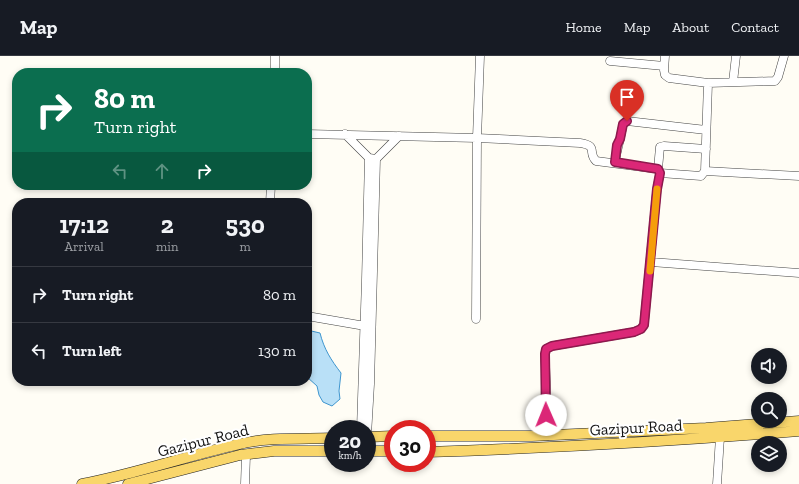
<!DOCTYPE html>
<html lang="en">
<head>
<meta charset="utf-8">
<style>
	:root { --surface:#171b24; --page:#242831; --text:#f1f3f6; --muted:#9ea1a6; --line:#363941 }
	body { margin:0; font-family:"Zilla Slab",serif; background:var(--page); color:var(--text); height:100vh; display:flex; flex-direction:column; font-size:15px; white-space:nowrap }
	* { box-sizing:border-box; margin:0 }
	p { font-size:13px; color:var(--muted) }
	.icon { flex:none; width:22px; height:22px; fill:none; stroke:currentColor; stroke-width:2; stroke-linecap:round; stroke-linejoin:round }
	.map { position:relative; flex:1; overflow:hidden }
	.drawer { position:absolute; left:12px; top:142px; width:300px; height:188px; display:flex; flex-direction:column; background:var(--surface); border-radius:16px; box-shadow:0 2px 6px #0003 }
	.drawer>* { flex:none }
	.banner { position:absolute; left:12px; top:12px; width:300px; height:122px; border-radius:16px; box-shadow:0 2px 6px #0003; background:#0b6e4f; color:#fff; overflow:hidden }
	.tools { position:absolute; left:751px; top:292px; display:grid; gap:8px }
	.tools a { display:grid; place-items:center; width:36px; height:36px; border-radius:50%; background:var(--surface); box-shadow:0 2px 6px #0003; font-size:20px }
	.speed { position:absolute; left:324px; top:364px; display:flex; gap:8px; font-size:20px; font-weight:700; text-align:center }
	.speed>* { display:grid; place-content:center; width:52px; height:52px; border-radius:50%; background:var(--surface); box-shadow:0 2px 6px #0003; line-height:1 }
	.speed small { font-size:10px; font-weight:400 }
	.speed .limit { border:6px solid #d22; background:#fff; color:#111 }
	.pin { position:absolute; display:grid; place-items:center; width:34px; height:34px; color:#fff; margin:-41px -17px; border-radius:50% 50% 50% 0; rotate:-45deg; box-shadow:0 0 4px #0007 }
	.pin .icon { rotate:45deg }
	.me { position:absolute; width:44px; margin:-22px; rotate:359deg; stroke-linejoin:round; filter:drop-shadow(0 0 3px #0008) }
	.turn { display:flex; align-items:center; gap:14px; height:84px; padding:0 16px; font-size:18px }
	.turn .icon { width:52px; height:52px; stroke-width:2.5 }
	.turn b { display:block; font-size:28px; line-height:34px }
	.lanes { display:flex; align-items:center; height:38px; padding:0 16px; background:#0003; justify-content:center; gap:20px; direction:ltr }
	.lanes .off { opacity:.35 }
	.eta { display:flex; justify-content:space-evenly; align-items:center; height:68px; text-align:center }
	.eta b { font-size:24px; font-weight:700; line-height:28px }
	ul { padding:0; list-style:none }
	li { display:flex; align-items:center; gap:12px; height:56px; padding:0 16px; border-top:1px solid var(--line) }
	li div { flex:1 }
	li b { display:block; font-size:15px }
	li em { font-style:normal }
	header { display:flex; align-items:center; gap:24px; box-sizing:border-box; height:56px; padding:0 20px; background:var(--surface); border-bottom:1px solid var(--line) }
	header strong { font-size:19px }
	nav { display:flex; gap:22px; margin-inline-start:auto; font-size:14px }
	.map>svg:first-child { display:block }
</style>
</head>
<body>
<header>
<strong>Map</strong>
<nav><a>Home</a><a>Map</a><a>About</a><a>Contact</a></nav>
</header>
<div class="map">
<svg width="799" height="428" viewBox="0 0 799 428">
	<rect width="100%" height="100%" fill="#fffdf5"/>
	<path fill="#b9e0f7" stroke="#3f96cf" d="M 307,274 L 320,277 C 324,293 331,304 341,317 L 339,335 L 340,343 L 332,350 L 323,346 L 319,339 L 317,330 L 307,321 Z"/>
	<g fill="none" stroke-linecap="round" stroke-linejoin="round">
		<defs>
			<path id="minor" d="M 665,0 L 664,14 L 665,19 L 669,22 L 708,27 L 775,25 L 778,21 L 784,0
				M 610,5 L 664,10
				M 275,17 L 275,0
				M 733,26 L 736,0
				M 307,78 L 477,82 L 580,87 C 599,90 587,96 596,105 L 658,113 L 660,117
				M 345,78 L 369,102 L 376,103 L 399,80
				M 615,106 C 617,93 621,81 623,68 L 627,65 L 706,74
				M 658,113 L 660,91 L 664,90 L 706,93
				M 705,115 L 799,120
				M 270,147 L 271,129
				M 651,206 L 799,217
				M 307,260 L 365,270
				M 476,263 L 477,82 L 480,0
				M 361,373 L 366,224 L 369,102
				M 367,379 L 370,328 L 376,103
				M 548,380 L 545,298 L 546,293 L 552,290 L 634,276 L 641,273 L 644,269 L 657,133 L 660,117 L 701,120 L 705,115 L 708,27
				M 245,428 L 246,399
				M 717,428 L 720,381"/>
			<path id="major" d="M 427,380 L 532,380 L 706,372 L 799,365
				M 367,381 L 393,380
				M 367,395 L 393,395
				M 427,396 C 551,392 675,385 799,375
				M 82,428 C 135,418 186,400 239,388 C 269,381 302,383 333,382
				M 128,428 L 240,399 L 274,395 L 333,395"/>
		</defs>
		<use href="#minor" stroke="#444" stroke-width="9"/>
		<use href="#major" stroke="#222" stroke-width="11"/>
		<use href="#minor" stroke="#fff" stroke-width="8"/>
		<use href="#major" stroke="#f9d66b" stroke-width="10"/>
	</g>
	<g fill="none" stroke-linecap="round" stroke-linejoin="round">
		<defs>
			<path id="route" d="M 546,359 L 545,298 L 546,293 L 552,290 L 634,276 L 641,273 L 644,269 L 657,133 L 660,117 L 658,113 L 615,106 L 617,89 L 620,83 L 623,68 L 627,65"/>
		</defs>
		<use href="#route" stroke="#8e194d" stroke-width="10"/>
		<use href="#route" stroke="#db2777" stroke-width="7"/>
		<path stroke="#f59e0b" stroke-width="7" d="M 650,215 L 657,133"/>
	</g>
	<g text-anchor="middle" stroke-width="4" stroke-linejoin="round" paint-order="stroke">
		<g font-size="16" fill="#111" stroke="#fff">
			<text transform="translate(636 371) rotate(-3)" y="6">Gazipur Road</text>
			<text transform="translate(203 384) rotate(-14)" y="6">Gazipur Road</text>
		</g>
	</g>
</svg>
<div class="tools">
<a><svg class="icon" aria-label="sound" viewBox="0 0 24 24"><path d="M4 9h4l5-4v14l-5-4H4zM17 9q2 3 0 6"/></svg></a>
<a><svg class="icon" aria-label="search" viewBox="0 0 24 24"><circle cx="10" cy="10" r="6"/><path d="M15 15l6 6"/></svg></a>
<a><svg class="icon" aria-label="layers" viewBox="0 0 24 24"><path d="M12 4l9 5-9 5-9-5zM3 14l9 5 9-5"/></svg></a>
</div>
<div class="speed"><div>20<small>km/h</small></div><div class="limit">30</div></div>
<div class="pin" style="left:627px;top:65px;background:#d93025"><svg class="icon" aria-label="arrive" viewBox="0 0 24 24"><path d="M6 21V4h12l-3 4 3 4H6"/></svg></div>
<svg class="me" style="left:546px;top:359px" viewBox="-20 -20 40 40"><circle r="19" fill="#fff"/><path d="M0-13L10 11 0 6-10 11z" fill="#db2777"/></svg>
<div class="banner">
<div class="turn"><svg class="icon" aria-label="right" viewBox="0 0 24 24"><path d="M7 20v-9h11M14 6l5 5-5 5"/></svg><div><b>80 m</b>Turn right</div></div>
<div class="lanes"><svg class="icon off" aria-label="left" viewBox="0 0 24 24"><path d="M17 20v-9H6M10 6l-5 5 5 5"/></svg><svg class="icon off" aria-label="ahead" viewBox="0 0 24 24"><path d="M12 20V5M6 11l6-6 6 6"/></svg><svg class="icon" aria-label="right" viewBox="0 0 24 24"><path d="M7 20v-9h11M14 6l5 5-5 5"/></svg></div>
</div>
<section class="drawer">
<div class="eta">
<div><b>17:12</b><p>Arrival</p></div>
<div><b>2</b><p>min</p></div>
<div><b>530</b><p>m</p></div>
</div>
<ul>
<li><svg class="icon" aria-label="right" viewBox="0 0 24 24"><path d="M7 20v-9h11M14 6l5 5-5 5"/></svg><div><b>Turn right</b></div><em>80 m</em></li>
<li><svg class="icon" aria-label="left" viewBox="0 0 24 24"><path d="M17 20v-9H6M10 6l-5 5 5 5"/></svg><div><b>Turn left</b></div><em>130 m</em></li>
</ul>
</section>
</div>
</body>
</html>
